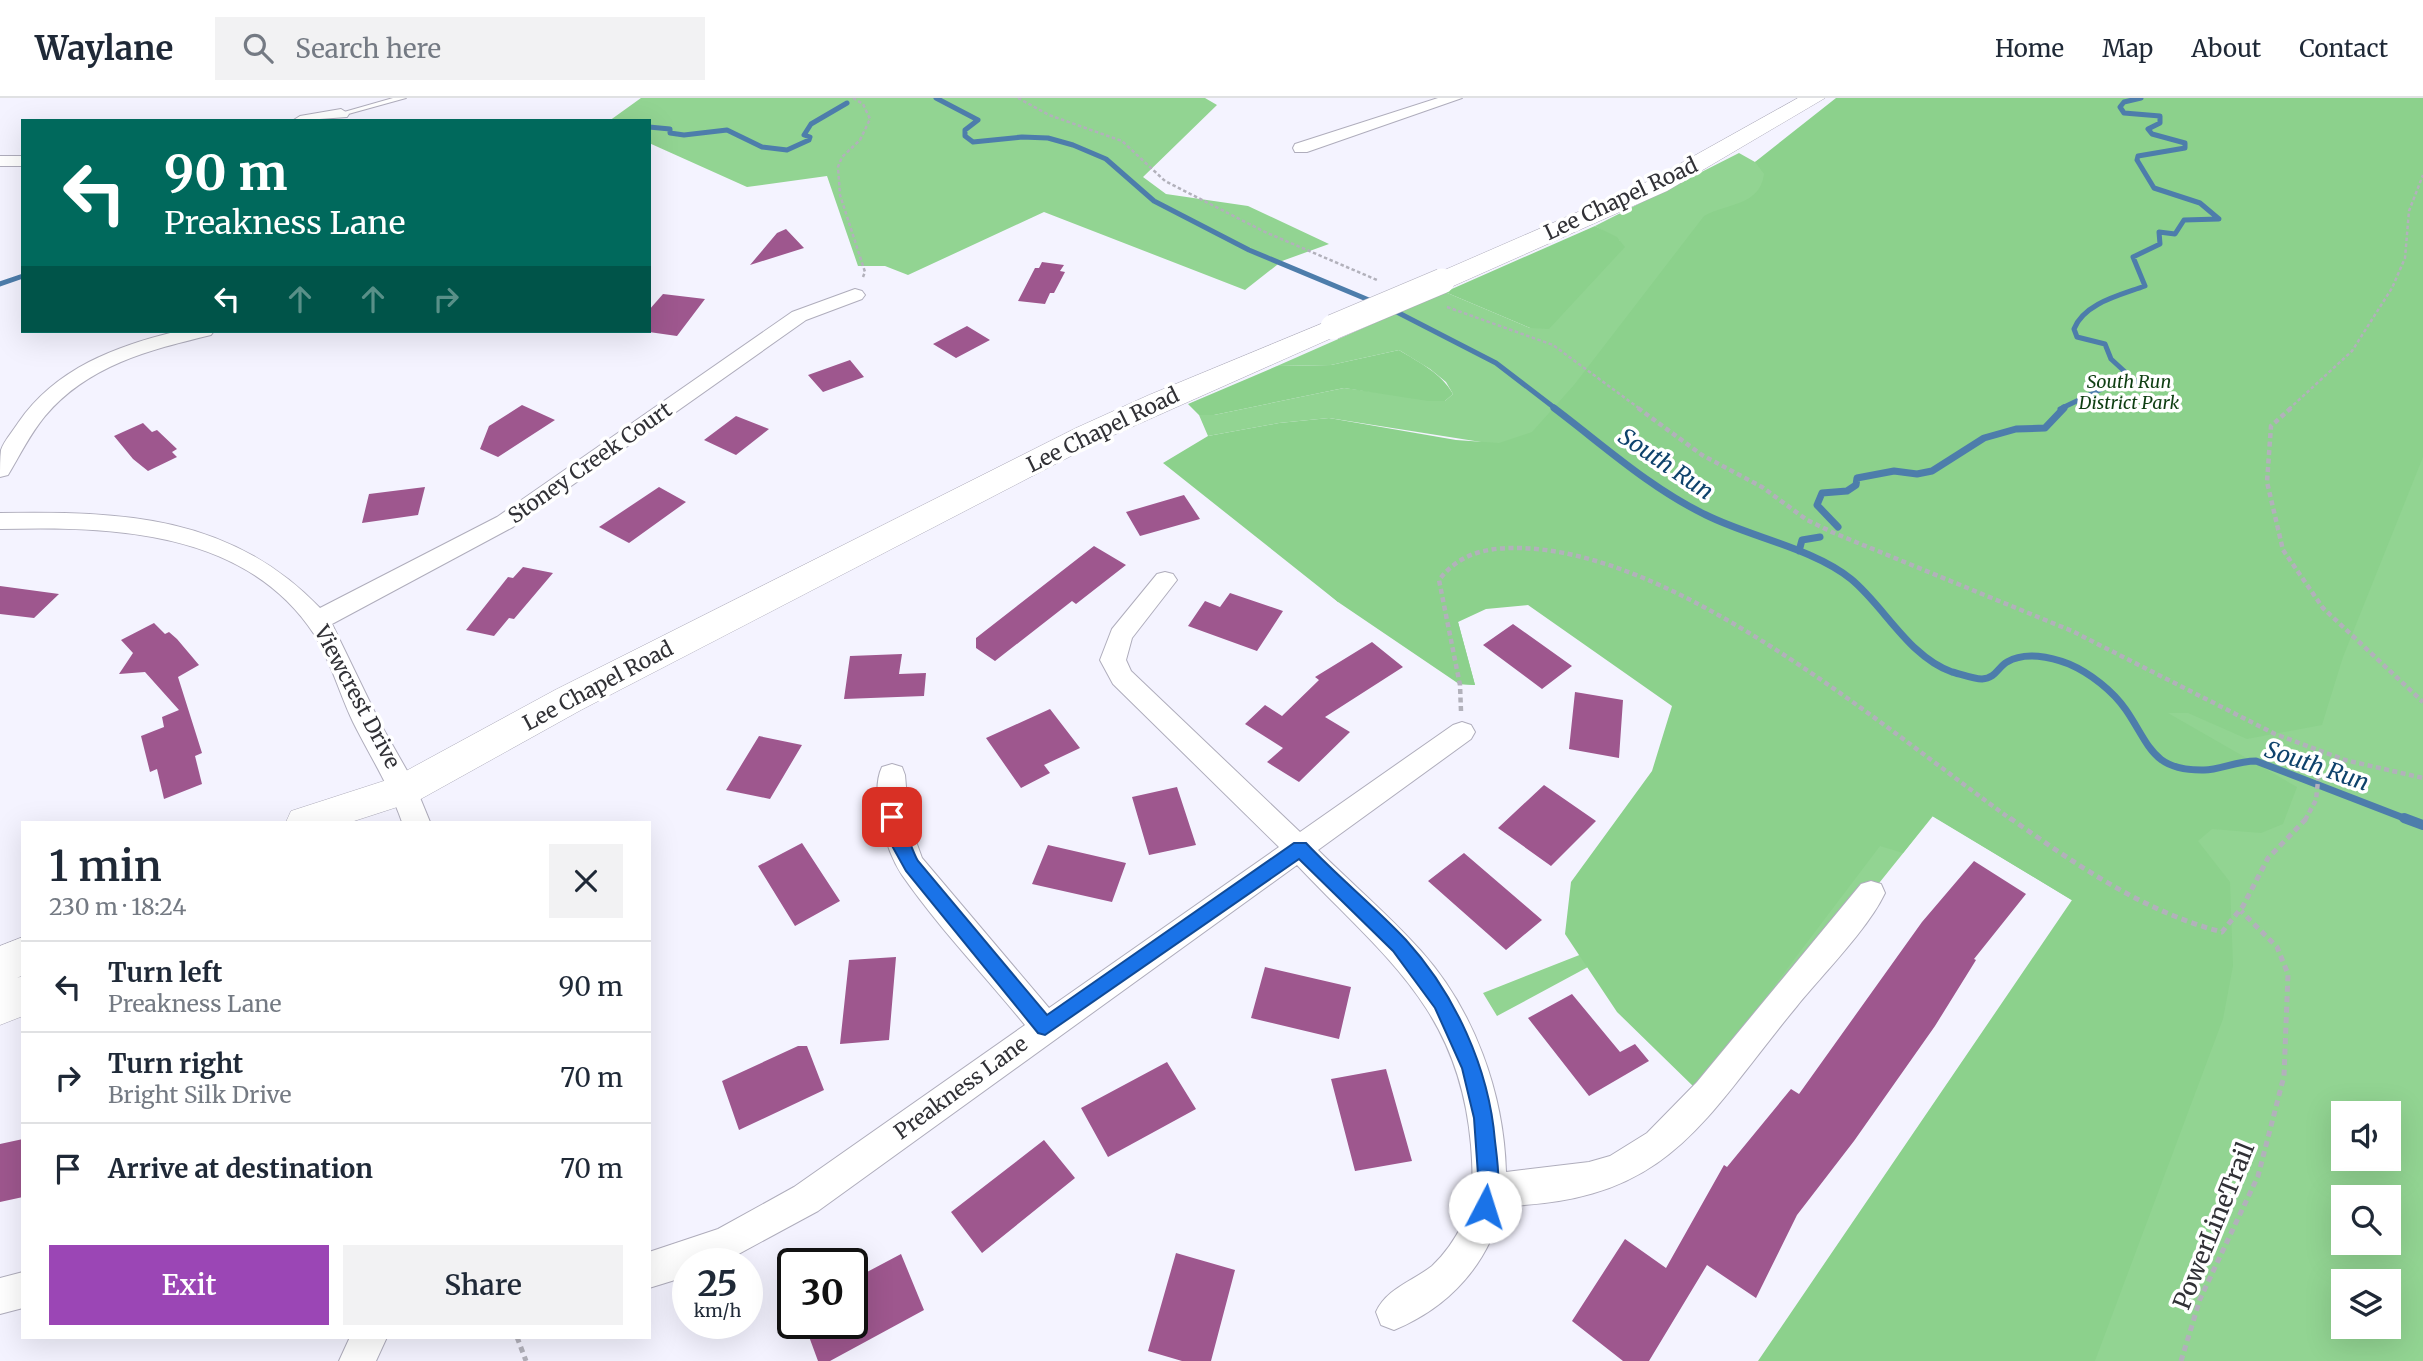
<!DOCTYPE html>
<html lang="en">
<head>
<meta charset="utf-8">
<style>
	:root { --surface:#fff; --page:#f2f2f3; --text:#1f2937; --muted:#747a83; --line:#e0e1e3; --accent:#9b46b5 }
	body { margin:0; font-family:Merriweather,serif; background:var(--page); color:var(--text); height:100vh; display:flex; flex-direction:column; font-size:26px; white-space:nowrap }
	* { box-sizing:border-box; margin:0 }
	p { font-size:23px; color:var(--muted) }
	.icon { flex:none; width:38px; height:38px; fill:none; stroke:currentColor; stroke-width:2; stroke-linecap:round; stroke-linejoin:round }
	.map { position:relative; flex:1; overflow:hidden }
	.side { position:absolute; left:21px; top:723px; width:630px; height:518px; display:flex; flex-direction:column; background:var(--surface); border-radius:0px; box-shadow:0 7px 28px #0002 }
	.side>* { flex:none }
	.top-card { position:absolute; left:21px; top:21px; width:630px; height:214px; border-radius:0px; box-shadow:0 7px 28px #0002; background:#00695c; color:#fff; overflow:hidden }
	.tools { position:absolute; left:2331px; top:1003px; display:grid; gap:14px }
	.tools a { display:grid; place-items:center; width:70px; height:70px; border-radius:0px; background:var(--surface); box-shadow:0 7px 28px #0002; font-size:35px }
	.speed { position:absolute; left:672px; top:1150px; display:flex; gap:14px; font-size:35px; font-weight:700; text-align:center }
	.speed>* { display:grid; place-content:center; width:91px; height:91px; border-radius:50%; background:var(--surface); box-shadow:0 7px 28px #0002; line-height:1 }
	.speed small { font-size:18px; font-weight:400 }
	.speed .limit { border:4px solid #111; border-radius:10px; background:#fff; color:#111 }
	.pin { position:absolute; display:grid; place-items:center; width:60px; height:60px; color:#fff; margin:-30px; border-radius:14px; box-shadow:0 4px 10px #0006 }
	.me { position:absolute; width:77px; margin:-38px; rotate:5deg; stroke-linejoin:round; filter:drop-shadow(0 0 5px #0008) }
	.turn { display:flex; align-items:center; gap:24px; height:147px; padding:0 28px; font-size:32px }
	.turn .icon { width:91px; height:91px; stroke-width:2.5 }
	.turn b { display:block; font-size:49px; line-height:60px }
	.lanes { display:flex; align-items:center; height:66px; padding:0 28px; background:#0003; justify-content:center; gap:35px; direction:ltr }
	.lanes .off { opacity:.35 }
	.round { display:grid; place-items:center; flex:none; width:74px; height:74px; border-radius:0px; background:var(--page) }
	.head { display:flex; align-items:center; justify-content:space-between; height:119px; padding:0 28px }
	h1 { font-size:42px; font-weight:600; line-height:52px }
	.button { display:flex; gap:14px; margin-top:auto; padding:14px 28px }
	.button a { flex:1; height:80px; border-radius:0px; background:var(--accent); color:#fff; font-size:28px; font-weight:600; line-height:80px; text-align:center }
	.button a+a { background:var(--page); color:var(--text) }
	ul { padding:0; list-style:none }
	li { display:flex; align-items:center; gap:21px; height:91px; padding:0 28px; border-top:2px solid var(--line) }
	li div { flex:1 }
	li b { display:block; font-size:26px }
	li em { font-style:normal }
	header { display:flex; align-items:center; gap:42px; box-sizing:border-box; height:98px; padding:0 35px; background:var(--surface); border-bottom:2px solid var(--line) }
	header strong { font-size:33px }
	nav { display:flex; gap:38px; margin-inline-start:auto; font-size:24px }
	.search { width:490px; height:63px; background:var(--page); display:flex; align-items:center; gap:18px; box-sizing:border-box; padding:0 24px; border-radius:0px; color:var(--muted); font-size:26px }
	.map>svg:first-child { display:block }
</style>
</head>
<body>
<header>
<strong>Waylane</strong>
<div class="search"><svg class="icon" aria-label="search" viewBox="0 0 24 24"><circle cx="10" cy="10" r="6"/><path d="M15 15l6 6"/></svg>Search here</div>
<nav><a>Home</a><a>Map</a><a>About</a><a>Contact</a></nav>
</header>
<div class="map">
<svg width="2423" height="1263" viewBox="0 0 2423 1263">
	<rect width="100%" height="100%" fill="#f4f3ff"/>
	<path fill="#92d492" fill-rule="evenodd" d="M 641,0 L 1205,0 L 1217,7 L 1143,79 L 1166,96 L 1248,108 L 1329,146 L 1282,163 L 1245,192 L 1044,114 L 908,177 L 885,168 L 858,168 L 827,78 L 747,89 L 649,45 L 649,23 L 609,23 Z
		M 1864,0 L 2423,0 L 2423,1263 L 1888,1263 L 2152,851 L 1933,718 L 1686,1025 C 1632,1072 1607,1084 1536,1091 L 1536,1079 C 1555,1076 1576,1075 1595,1069 C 1651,1052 1682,1008 1718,965 L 1588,869 L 1497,918 L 1483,895 L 1610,845 L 1693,739 L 1732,614 L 1611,513 L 1476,464 L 1458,524 L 1475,587 L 1459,586 L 1352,494 L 1338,504 L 1250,427 L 1268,408 L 1678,425 L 1481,344 L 1329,320 L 1279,325 L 1208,338 L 1199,317 L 1214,317 L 1344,290 L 1445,303 L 1453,296 L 1446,284 L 1430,271 L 1399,252 L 1331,267 L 1277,268 L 1445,194 L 1530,230 L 1542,230 L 1579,167 L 1620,143 L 1595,128 L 1739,55 L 1755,64 ZM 2343,1015 L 2389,1015 L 2389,1060 L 2343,1060 ZM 2343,1099 L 2389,1099 L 2389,1144 L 2343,1144 ZM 2343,1183 L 2389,1183 L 2389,1228 L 2343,1228 Z"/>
	<path fill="#8cd18c" d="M 1836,0 L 2423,0 L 2423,359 L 2343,559 L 2322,627 L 2247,641 L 2188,615 L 2168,615 L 2297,689 L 2283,726 L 2261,735 L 2212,731 L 2198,743 L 2230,784 L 2233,868 L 2223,921 L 2095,1263 L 1758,1263 L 2072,802 L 1932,718 L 1903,755 L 1880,748 L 1696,991 L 1617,914 L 1565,836 L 1571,784 L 1652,673 L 1672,608 L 1528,507 L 1486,511 L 1458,524 L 1475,587 L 1459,586 L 1338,504 L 1163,365 L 1208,338 L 1279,325 L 1329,320 L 1456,342 L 1499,345 L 1532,334 L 1574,287 L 1704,118 C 1727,105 1760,108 1764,76 L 1755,64 Z
		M 1595,128 L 1617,139 L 1625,149 L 1549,231 L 1530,230 L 1445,194 Z
		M 1399,252 C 1420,265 1441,275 1453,296 L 1445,303 L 1428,303 L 1344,290 L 1214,317 L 1199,317 L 1188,306 L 1277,268 L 1331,267 Z"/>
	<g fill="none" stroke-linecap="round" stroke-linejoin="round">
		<path stroke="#4d7dab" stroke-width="5" d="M 936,0 L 978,22 L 965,32 L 965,38 L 973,44 L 1022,39 L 1048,40 L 1073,47 L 1106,61 L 1154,103 L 1249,152 L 1376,205
			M 649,29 L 670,31 L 670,35 L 684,37 L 727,32 L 762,49 L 787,52 L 809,42 L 810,39 L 804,37 L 811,26 L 847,5
			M 0,186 L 23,178
			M 1391,211 L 1496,265 L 1556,311
			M 2060,311 L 2110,287 L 2135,288 L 2135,283 L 2111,261 L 2105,246 L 2077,239 L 2074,231 C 2084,205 2121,197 2145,188 L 2133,159 L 2160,146 L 2159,134 L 2175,136 L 2184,122 L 2219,121 L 2200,105 L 2154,90 L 2137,62 L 2138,58 L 2185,50 L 2185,45 L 2152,36 L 2148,31 L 2160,25 L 2160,18 L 2124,15 L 2120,9 L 2124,4 L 2141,0"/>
		<path stroke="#4d7dab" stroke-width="7" d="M 1554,310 C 1603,347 1650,390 1706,417 C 1750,439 1812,450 1851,481 C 1884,508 1909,559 1952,574 C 1960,576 1974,581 1982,581 C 1996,580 1998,569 2007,564 C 2025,553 2051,559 2069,566 C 2090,575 2113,593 2126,612 C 2150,647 2152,673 2204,672 C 2220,672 2236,663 2256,663 L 2409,722
			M 1838,429 L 1817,407 L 1822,395 L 1847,393 L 1856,387 L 1857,380 L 1894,373 L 1917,376 L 1932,373 L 1984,340 L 2016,331 L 2045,330 L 2064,310
			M 1799,453 L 1802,442 L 1820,439"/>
		<path stroke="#4d7dab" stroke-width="10" d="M 2404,720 L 2423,727"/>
	</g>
	<path fill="#9e578e" d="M 786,131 L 804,150 L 750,167 L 777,135 Z
		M 1042,164 L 1064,167 L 1060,173 L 1065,174 L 1054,195 L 1050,195 L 1045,206 L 1018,203 L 1035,170 L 1039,170 Z
		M 663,196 L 705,201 L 677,238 L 649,234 L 649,212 Z
		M 967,228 L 990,242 L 956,260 L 933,246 Z
		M 850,262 L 864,279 L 823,294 L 808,277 Z
		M 522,307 L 555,322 L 498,359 L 480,351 L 489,328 Z
		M 736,318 L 769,331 L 736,357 L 704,342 Z
		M 143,325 L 152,334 L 157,332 L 177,351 L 172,354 L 177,359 L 148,373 L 133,361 L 114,338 Z
		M 425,389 L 418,417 L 362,425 L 369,396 Z
		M 659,389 L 686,404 L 629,445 L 599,429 Z
		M 1184,397 L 1200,421 L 1140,438 L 1126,414 Z
		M 1094,448 L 1126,467 L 1076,506 L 1072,503 L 995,563 L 976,550 L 976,540 Z
		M 523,469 L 553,475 L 514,521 L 509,520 L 494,538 L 466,532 L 508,479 L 513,480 Z
		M 0,488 L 59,496 L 34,520 L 0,516 Z
		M 1230,495 L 1283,513 L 1257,553 L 1188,528 L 1205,503 L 1220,509 Z
		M 154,525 L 165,536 L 169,534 L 177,541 L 199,567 L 178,579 L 202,655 L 195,658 L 202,686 L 164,701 L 157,671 L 150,674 L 141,638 L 164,629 L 162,619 L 179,612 L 145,574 L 119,576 L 133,555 L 121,542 Z
		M 1513,526 L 1572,568 L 1542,591 L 1483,547 Z
		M 1372,544 L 1403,569 L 1325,619 L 1350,634 L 1299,684 L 1267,664 L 1283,650 L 1245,626 L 1265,607 L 1282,618 L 1319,582 L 1315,579 Z
		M 902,556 L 899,576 L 926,575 L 924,598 L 844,601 L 850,558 Z
		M 1575,594 L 1623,602 L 1619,660 L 1569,651 Z
		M 1050,611 L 1080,650 L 1044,667 L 1050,675 L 1021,690 L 986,640 Z
		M 759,638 L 802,647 L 770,701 L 726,692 Z
		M 1544,687 L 1596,723 L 1551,768 L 1498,730 Z
		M 1177,689 L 1196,747 L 1149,757 L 1132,699 Z
		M 802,745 L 840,803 L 795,828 L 758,768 Z
		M 1048,747 L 1126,765 L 1112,804 L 1032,786 Z
		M 1464,755 L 1542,822 L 1506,852 L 1428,783 Z
		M 1974,763 L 2026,796 L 1974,861 L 1976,862 L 1935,928 L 1854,1043 L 1797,1117 L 1756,1200 L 1707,1167 L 1649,1263 L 1623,1263 L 1572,1223 L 1625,1141 L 1666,1170 L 1724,1067 L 1727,1069 L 1791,991 L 1799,996 L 1922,824 Z
		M 896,859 L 889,942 L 840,946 L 849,862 Z
		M 1265,869 L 1351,889 L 1339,941 L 1251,920 Z
		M 1572,896 L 1620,954 L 1635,946 L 1649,963 L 1589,998 L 1528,920 Z
		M 798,948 L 807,948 L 824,992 L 739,1032 L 722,983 Z
		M 1167,964 L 1196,1011 L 1108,1059 L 1081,1010 Z
		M 1386,971 L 1412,1063 L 1355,1073 L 1331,981 Z
		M 23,1041 L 23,1099 L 0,1104 L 0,1046 Z
		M 1044,1042 L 1075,1080 L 982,1155 L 951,1114 Z
		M 1176,1155 L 1235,1172 L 1211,1263 L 1182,1263 L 1148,1253 Z
		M 901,1156 L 924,1212 L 830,1263 L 818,1263 L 804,1225 L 852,1225 L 852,1182 Z"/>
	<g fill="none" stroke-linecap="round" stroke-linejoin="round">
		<defs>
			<path id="service" d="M 393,0 L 406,0 L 341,18 L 337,16 Z"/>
			<path id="minor" d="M 1438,0 L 1462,0 L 1307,54 L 1295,54 L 1293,50 L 1295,46 Z
				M 341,11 L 349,16 L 347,19 L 292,23 L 300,18 Z
				M 0,58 L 23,58 L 23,68 L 0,68 Z
				M 855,191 L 862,193 L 865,197 L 862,201 L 806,222 L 513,429 L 332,526 L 380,625 L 414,685 L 430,724 L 402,724 C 390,689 370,658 353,624 C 339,595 331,563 314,536 C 246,432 111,428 0,431 L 0,415 C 122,413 231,417 320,510 L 497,419 L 792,214 Z
				M 178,233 L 214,233 L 211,237 C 149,252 88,267 45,318 C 30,336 20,357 8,377 L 0,379 C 0,371 0,360 1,352 C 4,343 13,333 18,325 C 56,270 116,248 178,233 Z
				M 1165,474 L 1173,476 L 1177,482 L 1132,540 L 1126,562 L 1131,573 L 1300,734 L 1453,627 L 1462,624 L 1471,627 L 1475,634 L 1471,641 L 1318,752 C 1352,786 1389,817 1421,853 C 1474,912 1504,995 1506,1074 L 1589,1064 L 1610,1058 L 1647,1035 L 1697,984 L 1861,786 L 1871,783 L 1881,786 L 1885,795 C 1868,831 1823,876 1797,908 C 1702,1023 1670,1104 1503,1108 C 1488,1166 1450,1209 1394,1232 L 1381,1227 L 1376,1214 C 1386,1191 1413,1183 1432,1168 C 1445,1156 1455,1141 1463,1125 C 1475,1102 1473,1073 1471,1047 C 1459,910 1384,859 1297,767 L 818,1113 L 720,1166 L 688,1166 L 688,1178 L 649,1190 L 649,1154 L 718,1131 L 794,1089 L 1025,927 C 985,878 938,829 902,777 C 886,753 869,696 882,669 L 892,666 L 902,669 L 905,677 L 909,724 L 922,760 L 1049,910 L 1279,749 L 1113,586 L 1100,562 L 1112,531 L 1157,476 Z
				M 23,1174 L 23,1210 L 0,1216 L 0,1180 Z
				M 350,1239 L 387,1239 L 376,1263 L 339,1263 Z"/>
			<path id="secondary" d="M 1798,0 L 1825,0 L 1667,93 L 1451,189 L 1433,189 L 1429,183 L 1433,177 L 1649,83 Z
				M 1333,221 L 1343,223 L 1347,229 L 1343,235 L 1098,344 L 581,612 L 419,702 L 351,724 L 286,724 L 291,713 L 393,680 L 555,592 L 1076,330 L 1149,297 Z
				M 23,839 L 23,877 L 17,880 L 23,878 L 23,918 L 0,927 L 0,887 L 6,885 L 0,887 L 0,848 Z"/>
		</defs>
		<use href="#service" stroke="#afadbc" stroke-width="2"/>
		<use href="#minor" stroke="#afadbc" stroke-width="2"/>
		<use href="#secondary" stroke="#afadbc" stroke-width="1"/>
		<path stroke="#b2b1bb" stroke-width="2.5" stroke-dasharray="3.5 2.5" stroke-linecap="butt" d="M 853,0 L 863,6 L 870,21 L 860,42 L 842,59 L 838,69 L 840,97 L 865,174 L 863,179
			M 1018,0 L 1049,17 L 1122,43 L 1165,83 L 1265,134 L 1377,182
			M 1447,209 L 1553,247 L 1640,311
			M 2289,311 L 2352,253 L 2392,190 L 2405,160 L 2409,113 L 2423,77"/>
		<path stroke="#b2b1bb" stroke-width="4.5" stroke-dasharray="5 3.5" stroke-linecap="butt" d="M 1638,310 L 1702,357 L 1762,389 L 1807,422 L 1834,435 L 2072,533 L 2275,636 L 2345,662 L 2423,680
			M 2291,310 L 2271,328 L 2267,384 L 2283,452 L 2323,510 L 2423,604
			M 1461,613 L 1460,587 L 1439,482 C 1458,457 1483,450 1514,450 C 1674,449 1884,630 2012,722
			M 2305,722 L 2316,702 L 2321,654"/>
		<path stroke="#b2b1bb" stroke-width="5" stroke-dasharray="6 4.5" stroke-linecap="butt" d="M 2010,720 C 2075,766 2144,814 2222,834 L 2243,808 L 2268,760 L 2307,720
			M 517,1239 L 526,1263
			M 2181,1263 L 2200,1201 L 2258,1078 L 2284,978 L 2288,876 L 2277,849 L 2241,813"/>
		<use href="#service" fill="#fff" fill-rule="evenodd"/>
		<use href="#minor" fill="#fff" fill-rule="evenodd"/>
		<use href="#secondary" fill="#fff" fill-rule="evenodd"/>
		<defs>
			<path id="secondary-bridge" d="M 1333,229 L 1442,183"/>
		</defs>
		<use href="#secondary-bridge" stroke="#afadbc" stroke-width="26" stroke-linecap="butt"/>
		<use href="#secondary-bridge" stroke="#fff" stroke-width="25"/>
	</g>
	<path fill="#1a73e8" stroke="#114b97" stroke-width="2" d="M 892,712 C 902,716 911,752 918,763 L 1047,917 L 1294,745 L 1306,745 C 1338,779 1374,808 1406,842 C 1455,896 1489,970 1495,1043 C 1498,1068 1502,1092 1492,1116 L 1485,1119 L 1478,1116 L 1475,1109 L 1479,1091 L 1474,1020 L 1462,970 L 1435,910 L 1393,853 L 1299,761 L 1045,937 L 1038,935 L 906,773 L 891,746 L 884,719 Z"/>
	<g text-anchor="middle" stroke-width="7" stroke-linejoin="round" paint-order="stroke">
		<g font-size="18" font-style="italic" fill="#0f3f13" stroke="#fff">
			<text x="2129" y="290">South Run<tspan x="2129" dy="21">District Park</tspan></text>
		</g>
		<g font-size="21" fill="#313136" stroke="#fff">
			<text transform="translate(1621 101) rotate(-25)" y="7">Lee Chapel Road</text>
			<text transform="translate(1103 332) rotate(-26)" y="7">Lee Chapel Road</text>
			<text transform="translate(590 365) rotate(-35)" y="7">Stoney Creek Court</text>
			<text transform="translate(598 588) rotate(-28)" y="7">Lee Chapel Road</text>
			<text transform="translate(357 599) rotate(62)" y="7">Viewcrest Drive</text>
			<text transform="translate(961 990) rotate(-36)" y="7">Preakness Lane</text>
		</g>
		<g font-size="23" font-style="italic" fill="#0e426c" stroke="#fff">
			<text transform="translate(1666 366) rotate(34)" y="8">South Run</text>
			<text transform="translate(2317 668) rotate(19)" y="8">South Run</text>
		</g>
		<g font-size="24" fill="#313136" stroke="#fff">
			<text transform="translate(2214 1128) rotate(-68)" y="8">PowerLineTrail</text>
		</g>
	</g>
</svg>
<div class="tools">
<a><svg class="icon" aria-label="sound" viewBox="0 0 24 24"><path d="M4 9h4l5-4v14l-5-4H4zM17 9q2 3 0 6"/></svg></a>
<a><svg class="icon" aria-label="search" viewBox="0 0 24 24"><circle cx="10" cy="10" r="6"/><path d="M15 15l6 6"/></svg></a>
<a><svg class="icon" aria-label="layers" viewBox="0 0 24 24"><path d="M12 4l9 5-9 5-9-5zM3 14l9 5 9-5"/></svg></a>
</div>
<div class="speed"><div>25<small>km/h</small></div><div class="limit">30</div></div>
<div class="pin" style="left:892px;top:719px;background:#d93025"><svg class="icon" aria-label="arrive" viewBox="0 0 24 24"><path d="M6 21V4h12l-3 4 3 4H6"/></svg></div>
<svg class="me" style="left:1485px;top:1109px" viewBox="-20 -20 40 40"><circle r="19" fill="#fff"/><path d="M0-13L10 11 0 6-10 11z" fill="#1a73e8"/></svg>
<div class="top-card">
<div class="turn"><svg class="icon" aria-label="left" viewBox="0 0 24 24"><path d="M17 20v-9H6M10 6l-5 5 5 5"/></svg><div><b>90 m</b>Preakness Lane</div></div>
<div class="lanes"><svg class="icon" aria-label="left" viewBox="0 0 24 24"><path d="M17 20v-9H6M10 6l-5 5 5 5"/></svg><svg class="icon off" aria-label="ahead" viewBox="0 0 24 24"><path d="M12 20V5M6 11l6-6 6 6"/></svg><svg class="icon off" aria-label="ahead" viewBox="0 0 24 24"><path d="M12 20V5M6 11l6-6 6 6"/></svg><svg class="icon off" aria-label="right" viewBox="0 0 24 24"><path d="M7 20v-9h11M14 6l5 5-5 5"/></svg></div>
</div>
<section class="side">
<div class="head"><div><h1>1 min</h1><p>230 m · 18:24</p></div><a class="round"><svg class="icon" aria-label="close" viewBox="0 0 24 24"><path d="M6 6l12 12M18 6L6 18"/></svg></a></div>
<ul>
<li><svg class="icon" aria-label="left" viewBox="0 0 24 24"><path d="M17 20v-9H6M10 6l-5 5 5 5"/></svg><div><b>Turn left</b><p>Preakness Lane</p></div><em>90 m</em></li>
<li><svg class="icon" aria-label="right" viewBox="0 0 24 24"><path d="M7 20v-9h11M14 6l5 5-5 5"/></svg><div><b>Turn right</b><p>Bright Silk Drive</p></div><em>70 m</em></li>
<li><svg class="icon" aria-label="arrive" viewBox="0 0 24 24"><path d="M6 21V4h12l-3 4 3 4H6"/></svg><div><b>Arrive at destination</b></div><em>70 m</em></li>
</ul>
<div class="button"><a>Exit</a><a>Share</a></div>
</section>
</div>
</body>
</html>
